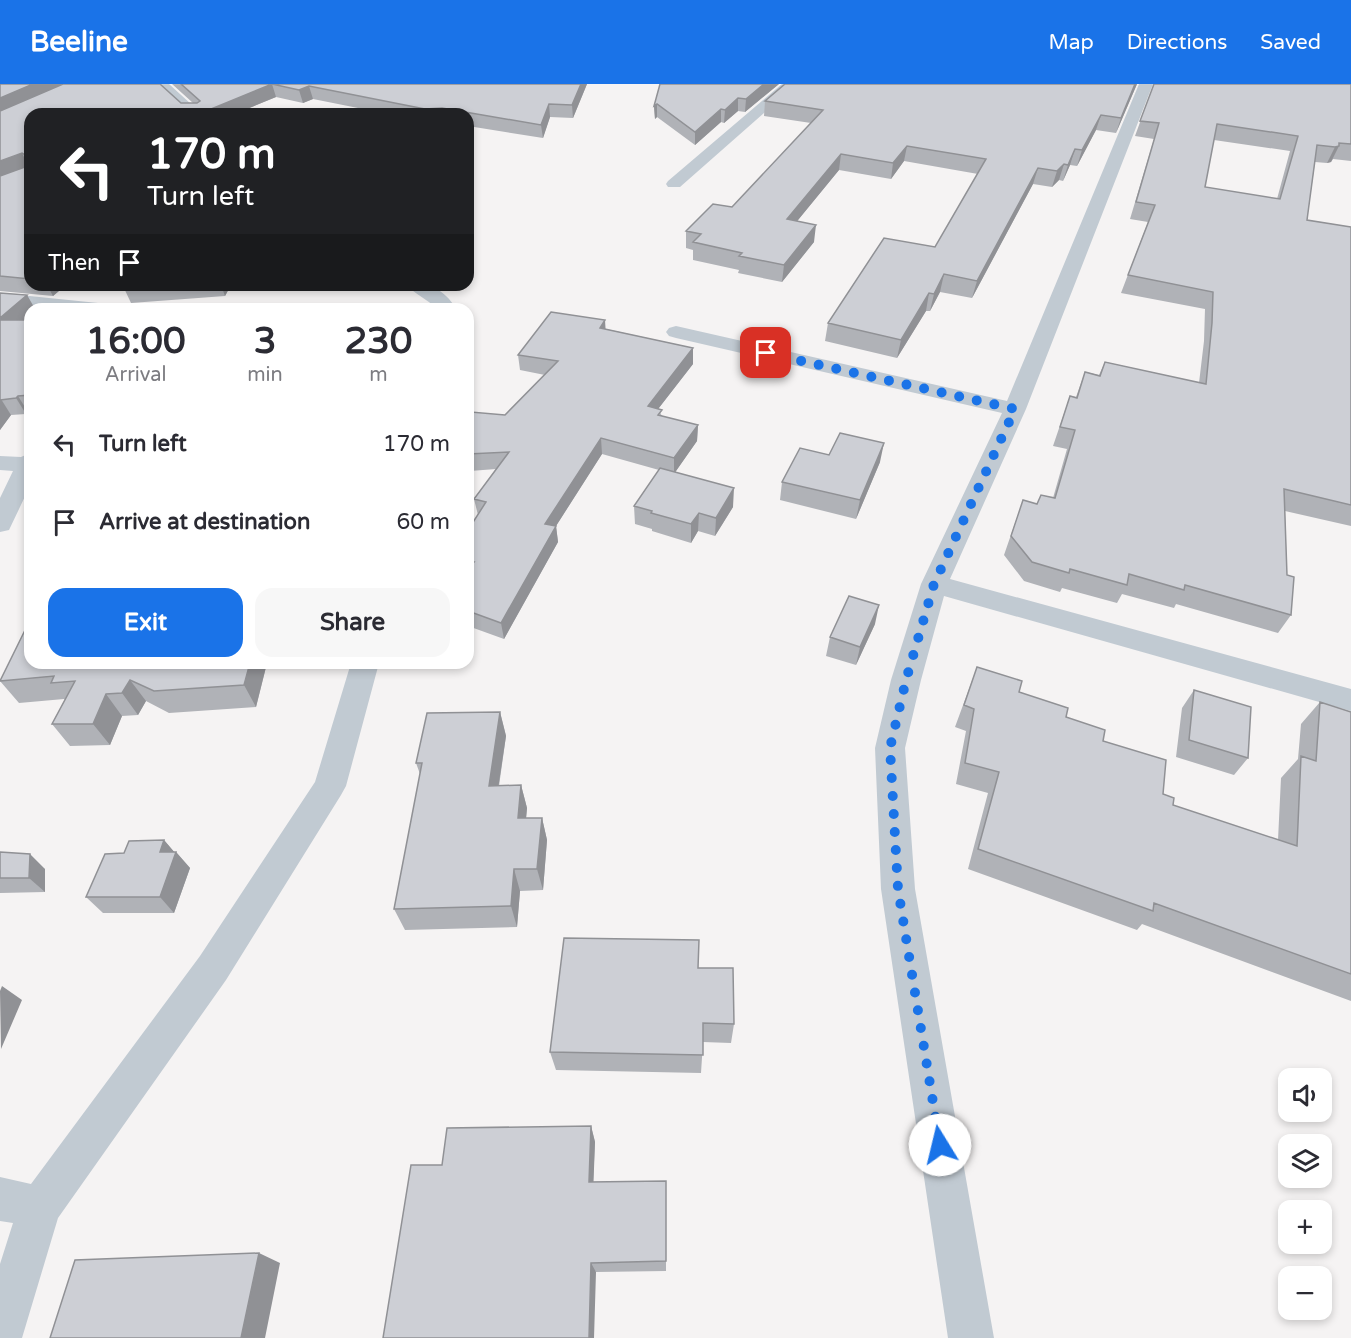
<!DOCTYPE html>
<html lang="en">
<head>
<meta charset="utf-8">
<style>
	:root { --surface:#fff; --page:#f7f7f7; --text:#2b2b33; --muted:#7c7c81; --accent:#1a73e8 }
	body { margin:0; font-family:"Varela Round",sans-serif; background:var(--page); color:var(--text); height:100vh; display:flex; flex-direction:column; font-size:22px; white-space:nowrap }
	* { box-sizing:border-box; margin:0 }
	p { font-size:20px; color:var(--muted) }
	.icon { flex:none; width:33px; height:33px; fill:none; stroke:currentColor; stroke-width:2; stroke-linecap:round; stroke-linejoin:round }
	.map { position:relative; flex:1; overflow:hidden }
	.side { position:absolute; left:24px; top:219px; width:450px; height:366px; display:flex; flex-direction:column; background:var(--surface); border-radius:18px; box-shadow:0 3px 9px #0003 }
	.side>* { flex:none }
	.guide { position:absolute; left:24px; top:24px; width:450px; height:183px; border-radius:18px; box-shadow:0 3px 9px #0003; background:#202124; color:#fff; overflow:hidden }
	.buttons { position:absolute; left:1278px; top:984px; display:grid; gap:12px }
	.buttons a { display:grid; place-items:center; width:54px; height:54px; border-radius:12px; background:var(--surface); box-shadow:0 3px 9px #0003; font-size:30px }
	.pin { position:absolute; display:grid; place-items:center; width:51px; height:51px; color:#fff; margin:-26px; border-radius:12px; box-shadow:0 3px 9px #0006 }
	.me { position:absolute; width:66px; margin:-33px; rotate:351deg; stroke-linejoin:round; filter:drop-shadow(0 0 4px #0008) }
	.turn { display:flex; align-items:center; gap:21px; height:126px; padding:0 24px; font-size:27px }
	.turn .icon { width:78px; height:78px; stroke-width:2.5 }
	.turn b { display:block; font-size:42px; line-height:51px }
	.then { display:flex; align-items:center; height:57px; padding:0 24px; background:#0003; gap:12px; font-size:22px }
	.eta { display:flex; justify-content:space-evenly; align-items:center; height:102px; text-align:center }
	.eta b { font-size:36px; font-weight:700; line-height:42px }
	.cta { display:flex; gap:12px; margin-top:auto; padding:12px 24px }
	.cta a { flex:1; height:69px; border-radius:18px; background:var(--accent); color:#fff; font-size:24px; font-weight:700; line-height:69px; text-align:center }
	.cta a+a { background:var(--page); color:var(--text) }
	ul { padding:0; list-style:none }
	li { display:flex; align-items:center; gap:18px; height:78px; padding:0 24px }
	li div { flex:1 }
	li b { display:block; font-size:22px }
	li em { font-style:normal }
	header { display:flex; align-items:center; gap:36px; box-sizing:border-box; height:84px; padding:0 30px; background:var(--accent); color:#fff }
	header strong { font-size:28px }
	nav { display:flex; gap:33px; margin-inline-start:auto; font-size:21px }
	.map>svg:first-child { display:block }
</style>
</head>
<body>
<header>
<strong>Beeline</strong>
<nav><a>Map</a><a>Directions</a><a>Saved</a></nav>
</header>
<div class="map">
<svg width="1351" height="1254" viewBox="0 0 1351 1254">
	<rect width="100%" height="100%" fill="#f5f3f3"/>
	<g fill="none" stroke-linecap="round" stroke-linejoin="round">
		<path fill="#c1cad2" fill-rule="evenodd" d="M 154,0 L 169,0 L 202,30 L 187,30 Z
			M 782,0 L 797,0 L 680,103 L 668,103 L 666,100 L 668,97 Z
			M 1139,0 L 1153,0 L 1026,325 L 950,495 L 1351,605 L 1351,627 L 944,512 L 921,596 L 905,664 L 915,805 L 994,1254 L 948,1254 L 881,805 L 875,664 L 891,596 L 921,500 L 1002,329 L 676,254 L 669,252 L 666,248 L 669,244 L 676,242 L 1007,317 Z
			M 407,201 C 433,201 441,203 457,225 L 437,225 C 428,215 415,211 407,201 Z
			M 0,209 L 98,219 L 105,221 L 108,225 L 42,225 L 0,221 Z
			M 30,369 L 30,402 L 9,446 L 0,448 L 0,414 L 13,387 L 0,386 L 0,372 L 21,373 Z
			M 351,579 L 379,579 L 346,702 L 341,711 L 226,896 L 58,1134 L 22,1254 L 0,1254 L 0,1180 L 13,1139 L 0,1137 L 0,1093 L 31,1100 L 200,872 L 315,698 Z"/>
	</g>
	<path fill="#b0b2b7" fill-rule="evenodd" d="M 0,0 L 181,19 L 193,19 L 172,0 L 587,0 L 573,34 L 550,33 L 543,54 L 468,42 L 468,30 L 388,30 L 313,15 L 303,19 L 276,13 L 235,30 L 30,30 L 30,201 L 66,201 L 53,212 L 0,207 Z
		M 660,0 L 779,0 L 745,28 L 738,27 L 724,39 L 721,38 L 695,61 L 657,33 L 655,35 L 654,22 Z
		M 785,0 L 1137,0 L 1116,49 L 1096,46 L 1077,82 L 1070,81 L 1063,97 L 1059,96 L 1052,103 L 1033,100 L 972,214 L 940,208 L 930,227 L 926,227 L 897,274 L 825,257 L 828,239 L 935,163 L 978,90 L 904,77 L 891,95 L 839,86 L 797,137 L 814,158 L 782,198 L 738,189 L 739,186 L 693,176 L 693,166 L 686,164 L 686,147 L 732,123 L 811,39 L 764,32 L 765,17 Z
		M 1154,0 L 1351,0 L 1351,77 L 1333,75 L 1331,78 L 1327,79 L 1315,78 L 1307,136 L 1351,143 L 1351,442 L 1285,427 L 1287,491 L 1291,531 L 1278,549 L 1176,520 L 1174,524 L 1122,510 L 1117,519 L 1062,504 L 1060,508 L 1024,497 L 1004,471 L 1023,416 L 1037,420 L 1053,414 L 1067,365 L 1053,362 L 1070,312 L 1076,313 L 1085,288 L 1099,291 L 1105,278 L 1199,299 L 1204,257 L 1205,225 L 1121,209 L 1148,138 L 1130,135 L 1154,55 L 1135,52 ZM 1214,56 L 1290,67 L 1277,115 L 1205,103 Z
		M 124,201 L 231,201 L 225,212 L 131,219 L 123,202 Z
		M 0,209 L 27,211 L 35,225 L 30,225 L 25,236 L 30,236 L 30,327 L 28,328 L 26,330 L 11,331 L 0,346 Z
		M 606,245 L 693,264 L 693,280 L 658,325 L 662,332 L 698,341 L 697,357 L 675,388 L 733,423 L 715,452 L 698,447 L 691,459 L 652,447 L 652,445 L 635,440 L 634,422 L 659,386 L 602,370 L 556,442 L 558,458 L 504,555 L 468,542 L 468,446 L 478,431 L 474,415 L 496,385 L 470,387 L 468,370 L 545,291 L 520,286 L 518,271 Z
		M 829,371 L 880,378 L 856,435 L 780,416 L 782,398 Z
		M 30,536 L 267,579 L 256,623 L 169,629 L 146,617 L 138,631 L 122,632 L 110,661 L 70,662 L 52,640 L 65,616 L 64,615 L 19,619 L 0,597 Z
		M 875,540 L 856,581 L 826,572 L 830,553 Z
		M 977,583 L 1019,608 L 1066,633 L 1103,657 L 1173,721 L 1278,756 L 1281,694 L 1298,675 L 1301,640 L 1320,618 L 1351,628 L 1351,917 L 1142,840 L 1137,846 L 968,785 L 988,709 L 956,700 L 966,647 L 955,643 Z
		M 1194,606 L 1248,674 L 1234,691 L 1176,673 L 1182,624 Z
		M 500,628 L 506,652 L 499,702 L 521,701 L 527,724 L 526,734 L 542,734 L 547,756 L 543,806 L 520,807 L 517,843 L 405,846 L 394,825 L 420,690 L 416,679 Z
		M 164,756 L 174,768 L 176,768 L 190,784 L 174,829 L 103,829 L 86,813 L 124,769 Z
		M 0,768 L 45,785 L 45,808 L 0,809 Z
		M 698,884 L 734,940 L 731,959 L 703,958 L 701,989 L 556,986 L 550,968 Z
		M 591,1042 L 595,1058 L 593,1098 L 666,1110 L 666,1187 L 596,1188 L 442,1081 Z"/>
	<path fill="#909195" d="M 33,0 L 68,0 L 0,30 L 0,14 Z
		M 272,0 L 276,13 L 235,30 L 199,30 Z
		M 581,0 L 587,0 L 573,34 L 572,21 Z
		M 764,0 L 779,0 L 745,28 L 746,15 Z
		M 1135,0 L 1137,0 L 1116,49 L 1121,34 Z
		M 309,2 L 313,15 L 303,19 L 299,6 Z
		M 738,14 L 738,27 L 724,39 L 725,26 Z
		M 549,20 L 550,33 L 543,54 L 541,41 Z
		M 657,20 L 657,33 L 655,35 L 654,22 Z
		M 721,25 L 721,38 L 695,61 L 695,48 Z
		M 1101,31 L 1096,46 L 1077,82 L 1082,66 Z
		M 907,62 L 904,77 L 891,95 L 893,79 Z
		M 1339,62 L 1331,78 L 1327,79 L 1335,63 Z
		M 1075,65 L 1070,81 L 1063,97 L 1068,81 Z
		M 22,69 L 29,83 L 0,94 L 0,77 Z
		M 841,70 L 839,86 L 785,152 L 787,135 Z
		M 1064,80 L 1059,96 L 1052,103 L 1057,87 Z
		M 1038,84 L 1033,100 L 972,214 L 977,197 Z
		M 816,141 L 814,158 L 782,198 L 784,181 Z
		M 944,190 L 940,208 L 930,227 L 934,210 Z
		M 47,201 L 66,201 L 53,212 Z
		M 221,201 L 231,201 L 225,212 Z
		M 929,209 L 926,227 L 897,274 L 901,256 Z
		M 27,211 L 35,225 L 30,225 L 30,232 L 7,251 L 0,239 L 0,234 Z
		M 605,236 L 606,252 L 600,244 Z
		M 693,264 L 693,280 L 648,338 L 648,322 Z
		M 18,312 L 28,328 L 26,330 L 16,314 Z
		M 1,315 L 11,331 L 0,346 L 0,316 Z
		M 698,341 L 697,357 L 674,390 L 674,374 Z
		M 601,354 L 602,370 L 556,442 L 558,458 L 504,555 L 501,539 L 545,440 Z
		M 884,359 L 880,378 L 856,435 L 860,416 Z
		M 734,404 L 733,423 L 715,452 L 716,434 Z
		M 699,429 L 698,447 L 691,459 L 691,440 Z
		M 879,521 L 875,540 L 856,581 L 860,563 Z
		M 250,579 L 267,579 L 256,623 L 244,601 Z
		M 130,596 L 146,617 L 138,631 L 122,609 Z
		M 106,610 L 122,632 L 110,661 L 93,640 Z
		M 500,628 L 506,652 L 495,725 L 489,702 Z
		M 521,701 L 527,724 L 524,757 L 518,734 Z
		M 542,734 L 547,756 L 543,806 L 537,785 Z
		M 164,756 L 176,770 L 176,768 L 190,784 L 174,829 L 160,813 L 160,768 Z
		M 30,770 L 45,785 L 45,808 L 29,794 Z
		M 514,785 L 520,807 L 517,843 L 511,822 Z
		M 2,902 L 22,916 L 1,965 L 0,907 Z
		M 591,1042 L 595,1058 L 593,1111 L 589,1098 Z
		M 259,1169 L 280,1179 L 265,1254 L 241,1254 Z
		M 591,1179 L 596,1188 L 594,1254 L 589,1254 Z"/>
	<path fill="#cdcfd5" stroke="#909195" stroke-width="1.5" fill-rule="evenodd" d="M 0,0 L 33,0 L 0,14 Z
		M 63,0 L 160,0 L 181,19 L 197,19 L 200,17 L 181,0 L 581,0 L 572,21 L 549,20 L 541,41 L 442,24 L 425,25 L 309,2 L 299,6 L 272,0 L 199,30 L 30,30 L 30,195 L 0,192 L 0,92 L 25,83 L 25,71 L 22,69 L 0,77 L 0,27 Z
		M 660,0 L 764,0 L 746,15 L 738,14 L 725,26 L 721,25 L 695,48 L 657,20 L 654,22 Z
		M 785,0 L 1135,0 L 1121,34 L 1101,31 L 1082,66 L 1075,65 L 1068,81 L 1064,80 L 1057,87 L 1038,84 L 977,197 L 944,190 L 934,210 L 929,209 L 901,256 L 828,239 L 884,154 L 935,163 L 986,75 L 907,62 L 893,79 L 841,70 L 787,135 L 816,141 L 784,181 L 739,172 L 742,169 L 693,158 L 701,150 L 686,147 L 713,120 L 732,123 L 823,26 L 765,17 Z
		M 1154,0 L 1351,0 L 1351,60 L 1339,59 L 1339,62 L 1335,63 L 1317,61 L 1307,136 L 1351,143 L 1351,421 L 1284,405 L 1287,491 L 1294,493 L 1291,531 L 1185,501 L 1184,506 L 1129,490 L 1127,501 L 1070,485 L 1069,489 L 1032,478 L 1011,452 L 1023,416 L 1037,420 L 1041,411 L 1055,414 L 1075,346 L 1060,343 L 1070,312 L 1077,314 L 1085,288 L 1100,292 L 1105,278 L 1206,300 L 1212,239 L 1213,208 L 1128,191 L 1155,121 L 1136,118 L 1159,39 L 1140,37 ZM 1217,40 L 1298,52 L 1280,115 L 1205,103 Z
		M 124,201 L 141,201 L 123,202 Z
		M 0,209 L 27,211 L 0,234 Z
		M 551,228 L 605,236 L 600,244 L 693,264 L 648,322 L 662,326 L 658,331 L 698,341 L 674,374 L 601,354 L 545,440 L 556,442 L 501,539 L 468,527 L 468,484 L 474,478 L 468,477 L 468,446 L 486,418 L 474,415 L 509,368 L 468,370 L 471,328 L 505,331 L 558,277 L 518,271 Z
		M 0,236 L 30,236 L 30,311 L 18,312 L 16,314 L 0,316 Z
		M 840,349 L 884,359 L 860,416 L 782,398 L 800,364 L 829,371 Z
		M 660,384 L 734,404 L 716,434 L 699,429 L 691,440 L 651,429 L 652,427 L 634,422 Z
		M 849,512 L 879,521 L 860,563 L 830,553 Z
		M 30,536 L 30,579 L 250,579 L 244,601 L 154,607 L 130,596 L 122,609 L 106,610 L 93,640 L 52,640 L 75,597 L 51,599 L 54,592 L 0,597 Z
		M 977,583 L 1022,597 L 1019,608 L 1068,624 L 1066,633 L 1105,646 L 1103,657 L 1166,676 L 1163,710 L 1174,714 L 1173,721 L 1297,762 L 1301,672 L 1316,677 L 1320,618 L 1351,628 L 1351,890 L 1154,819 L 1153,827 L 978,765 L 999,688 L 965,679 L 974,625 L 964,621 Z
		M 1194,606 L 1251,623 L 1248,674 L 1189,656 Z
		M 500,628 L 489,702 L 521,701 L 518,734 L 542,734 L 537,785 L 514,785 L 511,822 L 394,825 L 422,679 L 416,679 L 427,629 Z
		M 164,756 L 160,768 L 176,768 L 160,813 L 86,813 L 105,770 L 124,769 L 129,757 Z
		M 0,768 L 30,770 L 29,794 L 0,794 Z
		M 564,854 L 699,856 L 698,884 L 733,884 L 734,940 L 703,939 L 703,971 L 550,968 Z
		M 591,1042 L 589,1098 L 666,1097 L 666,1177 L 591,1179 L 589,1254 L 383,1254 L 411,1081 L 442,1081 L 447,1044 Z
		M 259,1169 L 241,1254 L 50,1254 L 75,1176 Z"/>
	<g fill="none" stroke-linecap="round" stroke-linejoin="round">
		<path stroke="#1a73e8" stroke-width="10" stroke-dasharray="0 18" d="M 766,269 L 1015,325 L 934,500 L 906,596 L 890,664 L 898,805 L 940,1061"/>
	</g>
</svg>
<div class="buttons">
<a><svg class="icon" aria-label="sound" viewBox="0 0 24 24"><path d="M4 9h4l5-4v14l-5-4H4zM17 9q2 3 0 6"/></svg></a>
<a><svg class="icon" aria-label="layers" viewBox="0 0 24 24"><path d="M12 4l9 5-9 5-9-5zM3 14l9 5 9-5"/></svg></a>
<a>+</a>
<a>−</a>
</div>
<div class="pin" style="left:766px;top:269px;background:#d93025"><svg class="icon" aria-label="arrive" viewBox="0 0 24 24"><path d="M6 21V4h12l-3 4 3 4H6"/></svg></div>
<svg class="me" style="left:940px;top:1061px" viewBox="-20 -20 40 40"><circle r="19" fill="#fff"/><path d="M0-13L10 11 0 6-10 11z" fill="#1a73e8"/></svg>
<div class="guide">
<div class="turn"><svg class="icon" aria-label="left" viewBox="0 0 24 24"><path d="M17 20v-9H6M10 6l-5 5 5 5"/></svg><div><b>170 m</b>Turn left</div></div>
<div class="then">Then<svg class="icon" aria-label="arrive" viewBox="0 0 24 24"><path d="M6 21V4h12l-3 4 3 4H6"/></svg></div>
</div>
<section class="side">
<div class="eta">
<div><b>16:00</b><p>Arrival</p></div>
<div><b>3</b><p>min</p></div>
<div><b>230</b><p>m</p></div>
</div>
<ul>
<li><svg class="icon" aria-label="left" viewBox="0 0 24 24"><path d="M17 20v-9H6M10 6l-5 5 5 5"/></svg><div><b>Turn left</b></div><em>170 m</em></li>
<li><svg class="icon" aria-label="arrive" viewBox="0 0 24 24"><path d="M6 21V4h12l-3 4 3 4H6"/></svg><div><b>Arrive at destination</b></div><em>60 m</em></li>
</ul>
<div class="cta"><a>Exit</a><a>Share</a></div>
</section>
</div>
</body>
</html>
